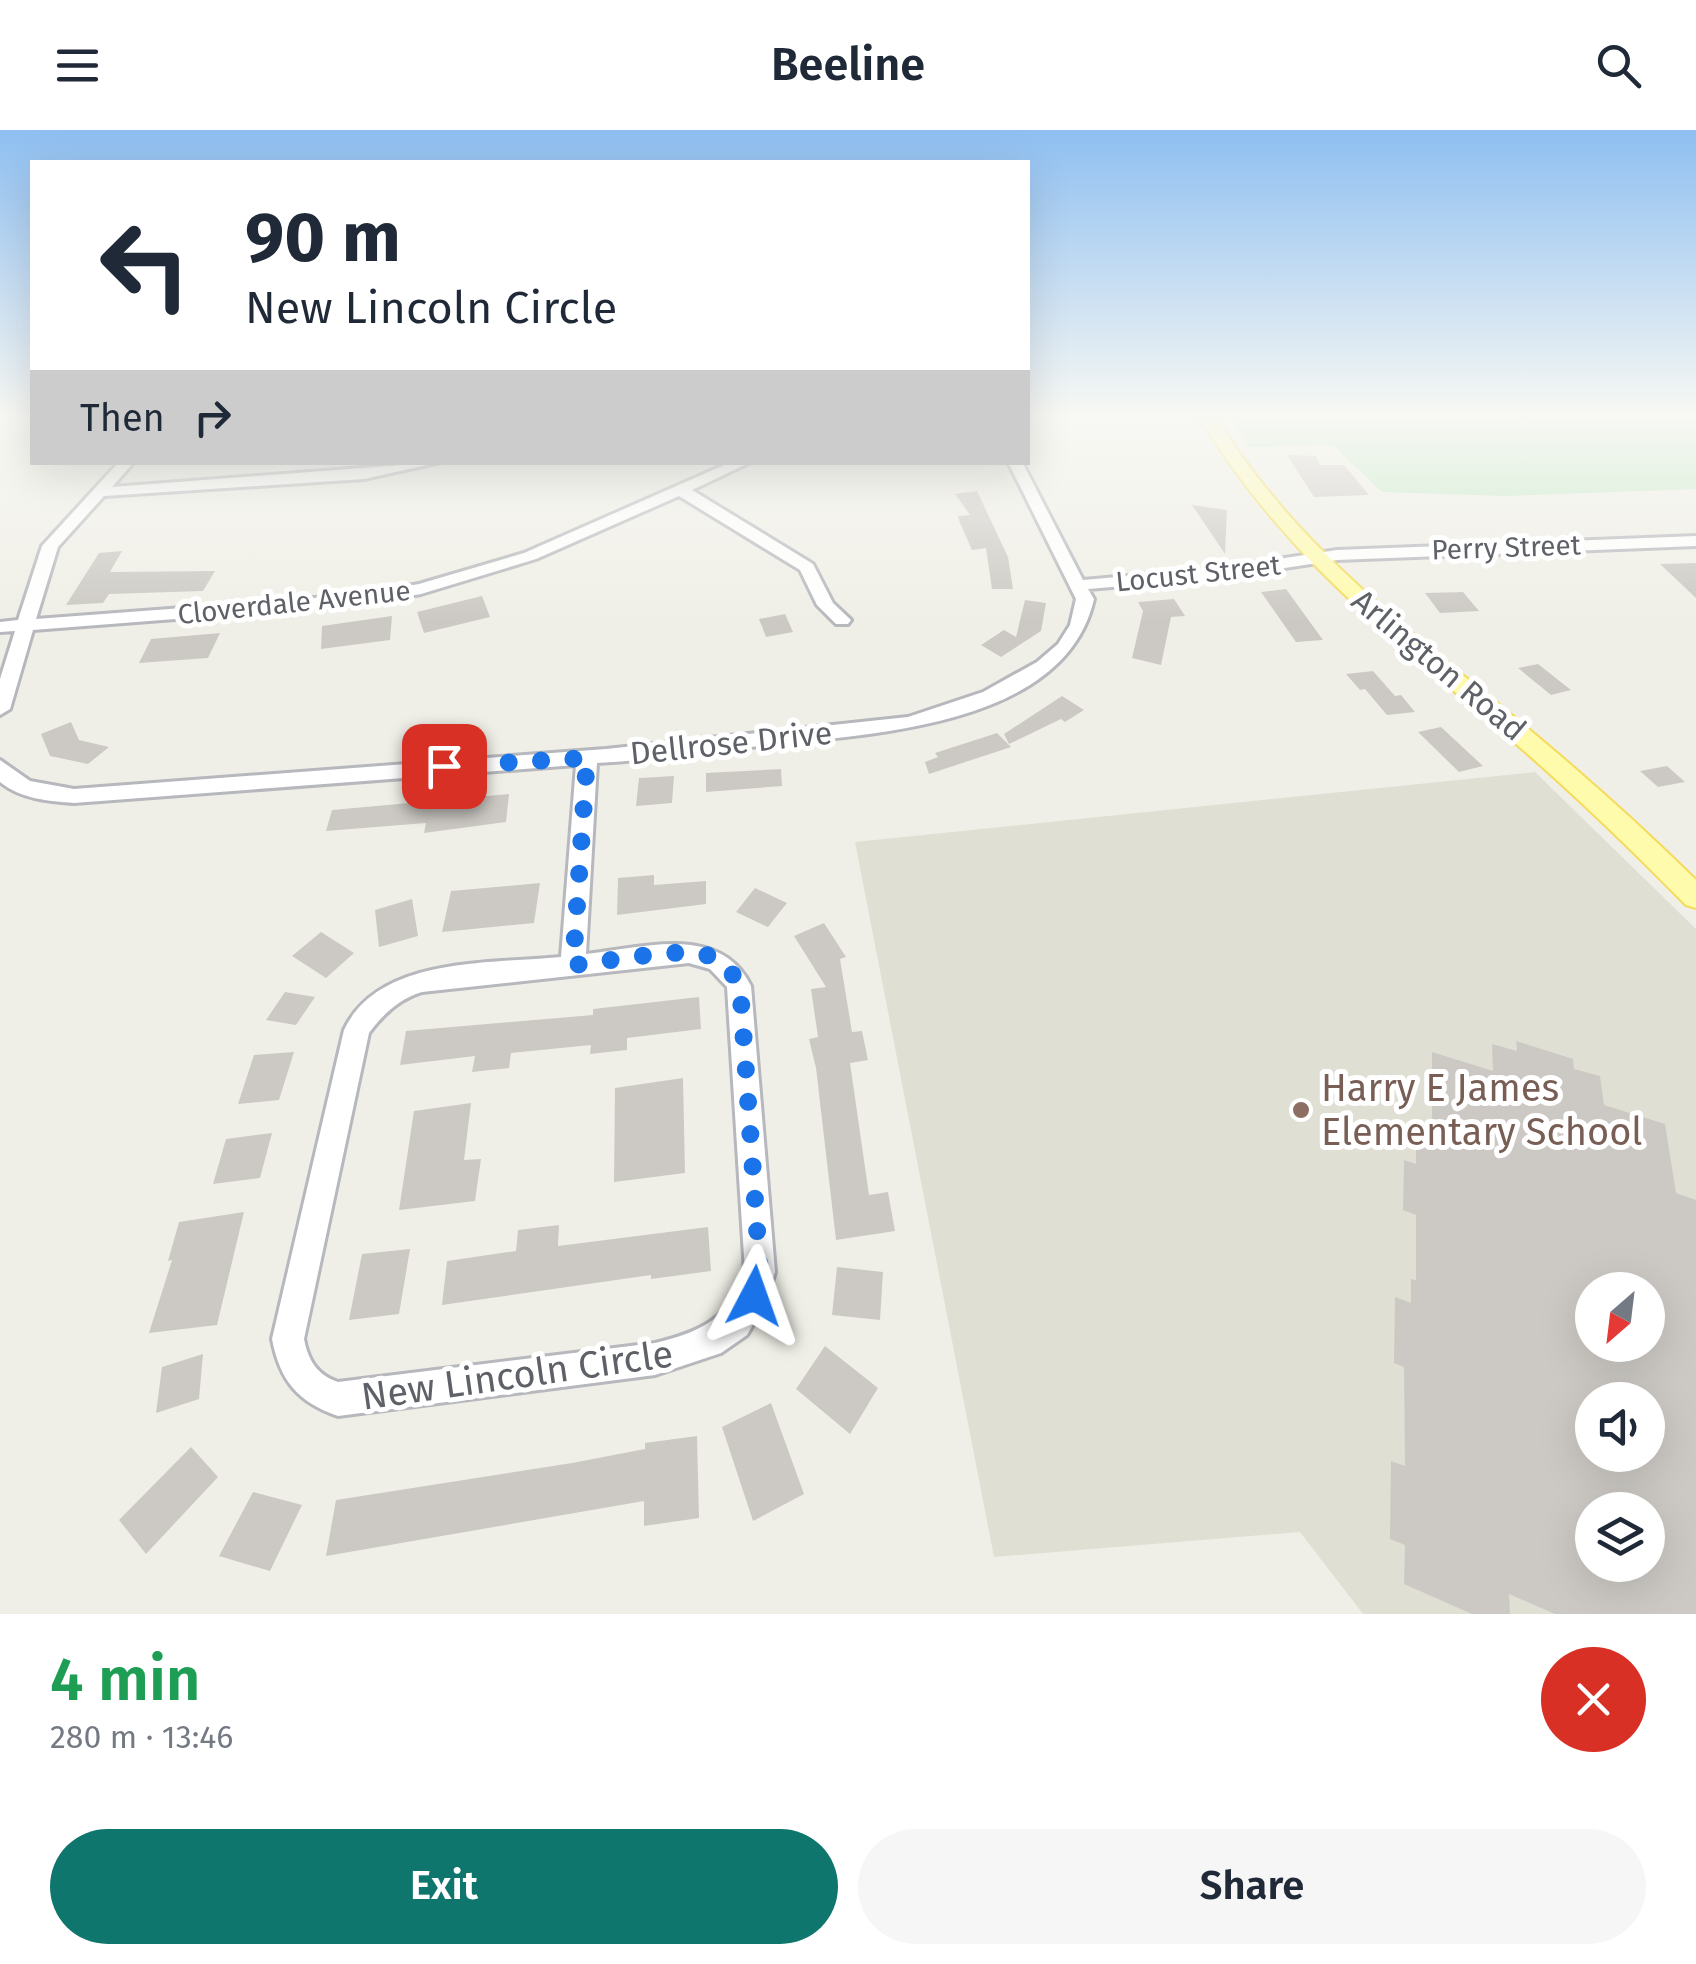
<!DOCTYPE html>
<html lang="en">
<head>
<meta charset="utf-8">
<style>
	:root { --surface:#fff; --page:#f6f6f7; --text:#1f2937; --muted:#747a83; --accent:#0f766e }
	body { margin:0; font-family:"Fira Sans",sans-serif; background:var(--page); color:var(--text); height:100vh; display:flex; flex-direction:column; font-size:38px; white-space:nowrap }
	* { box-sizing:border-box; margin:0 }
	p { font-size:32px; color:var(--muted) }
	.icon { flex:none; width:55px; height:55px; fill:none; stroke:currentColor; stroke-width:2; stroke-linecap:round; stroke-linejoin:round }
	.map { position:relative; height:1484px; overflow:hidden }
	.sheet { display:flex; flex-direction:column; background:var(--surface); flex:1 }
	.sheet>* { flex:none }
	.guide { position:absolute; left:30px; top:30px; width:1000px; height:305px; border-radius:0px; box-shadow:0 10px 40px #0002; background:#fff; color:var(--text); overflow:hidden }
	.needle { width:65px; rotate:208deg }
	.tools { position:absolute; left:1575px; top:1142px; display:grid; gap:20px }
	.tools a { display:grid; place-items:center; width:90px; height:90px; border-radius:50%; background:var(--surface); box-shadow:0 10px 40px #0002; font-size:50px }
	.pin { position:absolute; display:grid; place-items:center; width:85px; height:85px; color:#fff; margin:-42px; border-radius:20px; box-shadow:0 5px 15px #0006 }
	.me { position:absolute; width:110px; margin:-55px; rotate:4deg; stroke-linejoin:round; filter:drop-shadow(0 0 8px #0008) }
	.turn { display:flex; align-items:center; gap:35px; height:210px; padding:0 50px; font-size:45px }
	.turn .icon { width:130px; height:130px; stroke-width:2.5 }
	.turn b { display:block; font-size:70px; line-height:85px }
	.then { display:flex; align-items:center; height:95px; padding:0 50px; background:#0003; gap:20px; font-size:38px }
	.round { display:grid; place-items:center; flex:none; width:105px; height:105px; border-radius:52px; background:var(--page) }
	.overview { display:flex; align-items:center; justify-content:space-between; height:170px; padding:0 50px }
	h1 { font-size:60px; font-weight:600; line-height:75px; color:#1e9e55 }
	.primary-button { display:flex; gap:20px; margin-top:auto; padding:20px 50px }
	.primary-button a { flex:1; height:115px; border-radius:60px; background:var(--accent); color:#fff; font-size:40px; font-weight:600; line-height:115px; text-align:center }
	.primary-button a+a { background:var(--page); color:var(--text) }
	header { display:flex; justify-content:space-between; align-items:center; height:130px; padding:0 50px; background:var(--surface); font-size:45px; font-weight:600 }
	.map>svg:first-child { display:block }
</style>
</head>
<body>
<header><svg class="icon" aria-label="menu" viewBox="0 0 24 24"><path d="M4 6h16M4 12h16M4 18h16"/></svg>Beeline<svg class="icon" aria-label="search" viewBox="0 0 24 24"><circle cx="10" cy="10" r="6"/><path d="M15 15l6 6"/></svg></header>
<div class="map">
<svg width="1696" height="1484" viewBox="0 0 1696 1484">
	<rect width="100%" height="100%" fill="#f0efe7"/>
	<path fill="#e0dfd4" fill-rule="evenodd" d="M 1535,642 L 1696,799 L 1696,1484 L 1363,1484 L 1300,1402 L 994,1427 L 855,712 ZM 1592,1160 L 1648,1160 L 1648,1215 L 1592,1215 ZM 1592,1270 L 1648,1270 L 1648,1325 L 1592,1325 ZM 1592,1380 L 1648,1380 L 1648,1435 L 1592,1435 Z"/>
	<path fill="#c3e8c7" d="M 1230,283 L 1696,283 L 1696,359 L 1505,366 L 1382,362 L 1333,315 L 1248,317 Z"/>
	<path fill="#ccc9c4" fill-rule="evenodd" d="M 1287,325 L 1316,326 L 1320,335 L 1344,335 L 1369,365 L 1314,367 Z
		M 977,361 L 1008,427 L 1013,459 L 992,459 L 986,418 L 972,420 L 960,393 L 958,386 L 970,385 L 955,364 Z
		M 1192,375 L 1227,380 L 1225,424 Z
		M 122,421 L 110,442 L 215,441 L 203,461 L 109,464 L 103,473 L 66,475 L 99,423 Z
		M 1696,433 L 1696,468 L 1660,434 Z
		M 1286,459 L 1323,510 L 1296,512 L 1261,462 Z
		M 1463,462 L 1479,481 L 1440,483 L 1425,463 Z
		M 482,466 L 490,487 L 424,503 L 417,482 Z
		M 1174,469 L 1185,486 L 1171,487 L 1161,535 L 1132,528 L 1143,481 L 1138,472 Z
		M 1025,470 L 1046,473 L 1041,501 L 1001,527 L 981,515 L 1004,500 L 1016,507 Z
		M 785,484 L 793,502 L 766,507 L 759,489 Z
		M 392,486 L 390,510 L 321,519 L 322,496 Z
		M 220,503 L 208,528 L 139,533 L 151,509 Z
		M 1538,534 L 1571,560 L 1551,565 L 1518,538 Z
		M 1373,541 L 1395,566 L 1401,565 L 1415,582 L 1387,585 L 1365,559 L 1360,560 L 1346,544 Z
		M 1062,566 L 1084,580 L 1065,592 L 1061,589 L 1009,614 L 1004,604 Z
		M 71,592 L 79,610 L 109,617 L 88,634 L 50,626 L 41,604 Z
		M 1441,597 L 1483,636 L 1459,642 L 1418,602 Z
		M 997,603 L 1011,617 L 929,644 L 925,632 L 938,627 L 935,623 Z
		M 1667,636 L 1685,652 L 1658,657 L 1640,641 Z
		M 781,639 L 782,656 L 706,662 L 706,643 Z
		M 674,646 L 672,673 L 636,676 L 639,648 Z
		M 509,664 L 506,692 L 424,703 L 426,693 L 326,701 L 332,680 Z
		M 654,745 L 654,755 L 706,751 L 706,774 L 617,785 L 618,748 Z
		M 540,753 L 534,793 L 442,802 L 451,761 Z
		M 755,758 L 787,773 L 768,797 L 736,782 Z
		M 412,769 L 418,806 L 379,817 L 375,780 Z
		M 824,793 L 846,827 L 840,829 L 852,902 L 862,901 L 868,930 L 850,933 L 869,1065 L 888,1062 L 895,1101 L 836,1110 L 816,938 L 809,909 L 818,907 L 811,859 L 826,857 L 794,806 Z
		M 321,802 L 354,823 L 326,848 L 292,826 Z
		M 285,862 L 315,867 L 296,895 L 266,890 Z
		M 699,867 L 701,899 L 627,908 L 627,920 L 590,924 L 591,915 L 511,923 L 509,938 L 472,942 L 475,926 L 400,935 L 406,901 L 593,885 L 593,879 Z
		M 1516,911 L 1573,929 L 1574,939 L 1600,946 L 1604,975 L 1665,994 L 1676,1063 L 1696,1070 L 1696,1484 L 1555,1484 L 1509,1464 L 1510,1484 L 1472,1484 L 1404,1454 L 1405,1415 L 1390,1409 L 1391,1331 L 1405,1336 L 1404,1237 L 1394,1233 L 1395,1167 L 1411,1173 L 1411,1149 L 1416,1150 L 1416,1085 L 1403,1080 L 1404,1030 L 1416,1034 L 1416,1007 L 1432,1012 L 1432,922 L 1493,941 L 1492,914 L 1517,921 ZM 1592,1160 L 1648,1160 L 1648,1215 L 1592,1215 ZM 1592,1270 L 1648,1270 L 1648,1325 L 1592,1325 ZM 1592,1380 L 1648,1380 L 1648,1435 L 1592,1435 Z
		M 294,922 L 279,970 L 238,974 L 254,925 Z
		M 683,948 L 685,1043 L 614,1052 L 615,958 Z
		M 471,973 L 464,1030 L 481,1029 L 475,1071 L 399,1080 L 414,981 Z
		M 272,1003 L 260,1048 L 213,1054 L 226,1009 Z
		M 244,1082 L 217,1195 L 149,1203 L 172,1130 L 168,1131 L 179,1092 Z
		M 559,1095 L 558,1116 L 708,1097 L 711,1141 L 651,1149 L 651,1145 L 442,1175 L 447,1131 L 516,1121 L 518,1100 Z
		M 410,1119 L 399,1184 L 349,1190 L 362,1124 Z
		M 837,1137 L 883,1142 L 880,1190 L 832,1185 Z
		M 825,1216 L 878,1258 L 850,1304 L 796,1259 Z
		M 203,1224 L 199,1269 L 156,1283 L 162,1237 Z
		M 771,1273 L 804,1364 L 753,1391 L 722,1297 Z
		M 697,1306 L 699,1388 L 644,1396 L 644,1371 L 326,1426 L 336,1370 L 572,1333 L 645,1319 L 645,1313 Z
		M 191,1317 L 218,1347 L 146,1424 L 119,1390 Z
		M 253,1362 L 302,1375 L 270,1441 L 219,1426 Z"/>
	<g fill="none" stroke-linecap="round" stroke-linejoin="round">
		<defs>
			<path id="minor" d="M 119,332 L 134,332 L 112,357 L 441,332 L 364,349 L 104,366 L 58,417 L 36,489 L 354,465 L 419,454 L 524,423 L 731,332 L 751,332 L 692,360 L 813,434 L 833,473 L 851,490 L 848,494 L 836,494 L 817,475 L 800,440 L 679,366 L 536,429 L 421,464 L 354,475 L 33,500 L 10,579 L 0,585 L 0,549 L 15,501 L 0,502 L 0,492 L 18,490 L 42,416 Z
				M 1008,332 L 1022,332 L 1083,450 L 1220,438 L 1337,420 L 1696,406 L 1696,416 L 1337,430 L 1220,448 L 1088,459 L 1094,469 C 1065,597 870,604 765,615 C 709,622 653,630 597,633 L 586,824 C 642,818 720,793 751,856 L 775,1142 L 765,1174 L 747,1205 L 721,1223 L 655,1245 L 338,1286 C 298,1272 280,1251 272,1209 L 344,900 C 379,826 491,834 561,827 L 576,635 L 74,673 C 48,671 21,669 0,652 L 0,630 L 30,651 L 74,659 L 606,619 L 908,587 L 983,562 L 1037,532 L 1058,514 L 1070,495 L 1076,469 ZM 689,833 L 710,839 L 727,857 L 745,1142 C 730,1189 700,1202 655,1213 L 338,1252 C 317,1245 308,1230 304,1209 L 369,903 C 383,884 399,869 422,862 Z"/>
			<path id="major" d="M 1197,283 L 1213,283 C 1294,416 1408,499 1525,596 C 1584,645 1641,696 1696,750 L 1696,778 L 1686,775 C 1629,717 1570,660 1508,607 C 1388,504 1279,422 1197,283 Z"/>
		</defs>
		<use href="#minor" stroke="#b7b8bd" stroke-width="6"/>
		<use href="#major" stroke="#f4db5c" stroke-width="4"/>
		<use href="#minor" fill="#fff" fill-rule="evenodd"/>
		<use href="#major" fill="#fffbad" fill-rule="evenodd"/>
	</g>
	<linearGradient id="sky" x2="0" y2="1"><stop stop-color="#8ebff1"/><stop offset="0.58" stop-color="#f8f8f4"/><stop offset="1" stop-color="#f8f8f4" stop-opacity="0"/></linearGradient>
	<rect width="1696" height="491" fill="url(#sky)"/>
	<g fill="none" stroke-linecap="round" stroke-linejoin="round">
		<path stroke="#1a73e8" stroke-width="18" stroke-dasharray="0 32.4" d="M 444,636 L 587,628 L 573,835 C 606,832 677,817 706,825 C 722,829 732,842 740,856 L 760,1142 L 754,1166"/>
	</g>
	<circle fill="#8d6e63" stroke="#fff" stroke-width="4" cx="1301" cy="980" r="10"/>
	<g text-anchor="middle" stroke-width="10" stroke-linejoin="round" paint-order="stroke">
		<g font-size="28" fill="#5e6167" stroke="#fff">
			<text transform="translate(1506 417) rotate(-2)" y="10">Perry Street</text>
			<text transform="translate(1198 443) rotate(-6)" y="10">Locust Street</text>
			<text transform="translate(294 472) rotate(-6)" y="10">Cloverdale Avenue</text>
		</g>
		<g font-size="32" fill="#5e6167" stroke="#fff">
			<text transform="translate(1439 535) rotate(40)" y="11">Arlington Road</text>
			<text transform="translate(731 613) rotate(-6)" y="11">Dellrose Drive</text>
		</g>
		<g font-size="38" fill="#785e54" stroke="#fff" text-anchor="start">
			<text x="1321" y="971">Harry E James<tspan x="1321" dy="44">Elementary School</tspan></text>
		</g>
		<g font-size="38" fill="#5e6167" stroke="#fff">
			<text transform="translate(517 1245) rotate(-8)" y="13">New Lincoln Circle</text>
		</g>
	</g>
</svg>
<div class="tools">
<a><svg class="needle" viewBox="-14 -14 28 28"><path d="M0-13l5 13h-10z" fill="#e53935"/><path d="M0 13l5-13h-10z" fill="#747a83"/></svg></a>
<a><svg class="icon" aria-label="sound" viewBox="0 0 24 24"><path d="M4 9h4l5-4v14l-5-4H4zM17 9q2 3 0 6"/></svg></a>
<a><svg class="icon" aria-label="layers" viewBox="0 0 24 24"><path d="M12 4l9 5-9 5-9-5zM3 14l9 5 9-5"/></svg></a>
</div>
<div class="pin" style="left:444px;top:636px;background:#d93025"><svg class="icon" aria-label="arrive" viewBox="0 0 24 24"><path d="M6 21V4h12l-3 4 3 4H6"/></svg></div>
<svg class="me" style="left:754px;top:1166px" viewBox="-20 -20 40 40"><path d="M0-17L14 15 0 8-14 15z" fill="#1a73e8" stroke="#fff" stroke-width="4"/></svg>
<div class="guide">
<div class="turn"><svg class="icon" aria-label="left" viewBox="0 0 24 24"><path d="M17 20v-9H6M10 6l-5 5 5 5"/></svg><div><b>90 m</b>New Lincoln Circle</div></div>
<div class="then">Then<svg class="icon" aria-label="right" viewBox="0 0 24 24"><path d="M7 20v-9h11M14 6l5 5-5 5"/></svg></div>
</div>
</div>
<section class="sheet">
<div class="overview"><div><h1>4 min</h1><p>280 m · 13:46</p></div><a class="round" style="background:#d93025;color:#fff"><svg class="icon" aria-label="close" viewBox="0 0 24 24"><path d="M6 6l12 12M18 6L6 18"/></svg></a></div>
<div class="primary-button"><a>Exit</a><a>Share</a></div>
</section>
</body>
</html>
